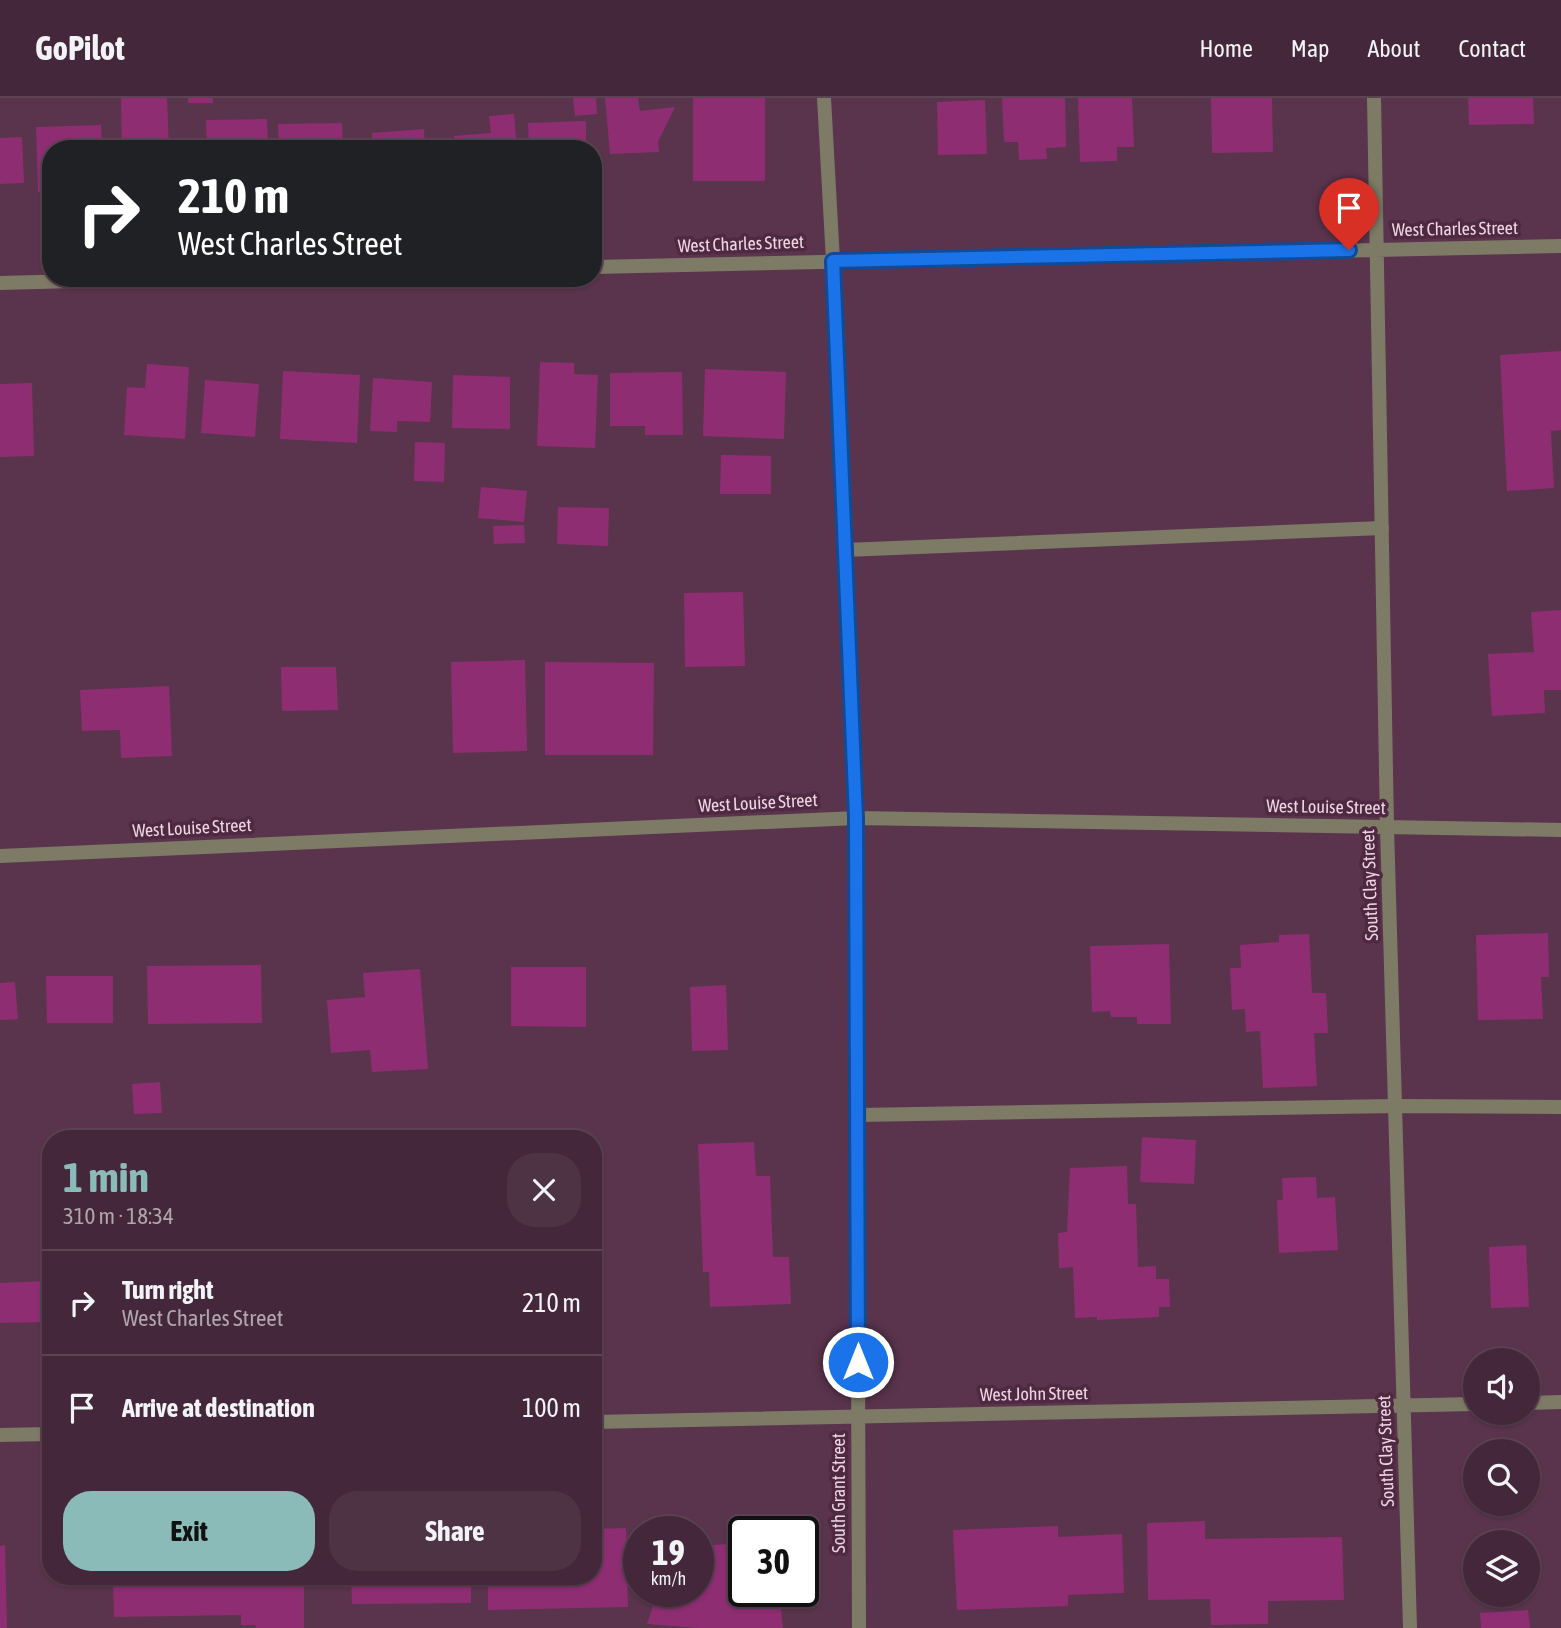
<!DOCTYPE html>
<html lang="en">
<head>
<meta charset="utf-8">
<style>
	:root { --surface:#44273a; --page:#4e3345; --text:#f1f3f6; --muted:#afa5af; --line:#5c4454; --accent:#8bbbb9 }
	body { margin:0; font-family:"Asap Condensed",sans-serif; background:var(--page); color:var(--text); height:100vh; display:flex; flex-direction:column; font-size:26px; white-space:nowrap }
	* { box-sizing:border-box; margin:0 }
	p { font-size:23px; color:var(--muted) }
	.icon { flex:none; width:38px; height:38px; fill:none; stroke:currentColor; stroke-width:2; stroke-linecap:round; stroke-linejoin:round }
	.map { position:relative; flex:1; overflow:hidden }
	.drawer { position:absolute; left:42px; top:1032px; width:560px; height:455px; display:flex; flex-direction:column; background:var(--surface); border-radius:28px; box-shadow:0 2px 5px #0004,0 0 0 2px var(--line) }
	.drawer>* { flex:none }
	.guide { position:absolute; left:42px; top:42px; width:560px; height:147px; border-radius:28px; box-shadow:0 2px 5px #0004,0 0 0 2px var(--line); background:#202124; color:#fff; overflow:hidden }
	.fabs { position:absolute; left:1463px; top:1250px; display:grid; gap:14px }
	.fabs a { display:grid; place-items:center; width:77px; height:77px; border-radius:50%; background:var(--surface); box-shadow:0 2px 5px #0004,0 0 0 2px var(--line); font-size:35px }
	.speed { position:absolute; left:623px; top:1418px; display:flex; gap:14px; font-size:35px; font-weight:700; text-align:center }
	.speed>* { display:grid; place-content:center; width:91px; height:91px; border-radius:50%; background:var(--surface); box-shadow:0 2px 5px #0004,0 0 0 2px var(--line); line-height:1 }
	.speed small { font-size:18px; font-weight:400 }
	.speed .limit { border:4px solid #111; border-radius:10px; background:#fff; color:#111 }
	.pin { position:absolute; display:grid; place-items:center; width:60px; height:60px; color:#fff; margin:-72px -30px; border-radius:50% 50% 50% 0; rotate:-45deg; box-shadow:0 0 7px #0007 }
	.pin .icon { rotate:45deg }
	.me { position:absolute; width:77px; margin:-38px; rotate:0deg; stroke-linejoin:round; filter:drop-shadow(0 0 5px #0008) }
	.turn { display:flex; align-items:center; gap:24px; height:147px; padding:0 21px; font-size:32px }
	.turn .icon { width:91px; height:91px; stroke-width:2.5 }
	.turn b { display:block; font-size:49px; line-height:60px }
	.round { display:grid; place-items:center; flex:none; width:74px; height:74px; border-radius:28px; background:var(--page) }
	.headline { display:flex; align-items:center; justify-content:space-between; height:119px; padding:0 21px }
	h1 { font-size:42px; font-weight:700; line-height:52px; color:var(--accent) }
	.primary-button { display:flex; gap:14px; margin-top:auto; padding:14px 21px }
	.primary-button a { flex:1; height:80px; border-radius:28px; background:var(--accent); color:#111; font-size:28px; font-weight:700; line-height:80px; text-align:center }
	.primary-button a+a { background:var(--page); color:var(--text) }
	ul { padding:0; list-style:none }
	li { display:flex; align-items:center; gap:21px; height:105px; padding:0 21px; border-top:2px solid var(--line) }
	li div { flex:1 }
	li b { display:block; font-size:26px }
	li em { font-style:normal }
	header { display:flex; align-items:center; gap:42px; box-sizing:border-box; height:98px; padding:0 35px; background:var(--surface); border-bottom:2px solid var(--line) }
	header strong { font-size:33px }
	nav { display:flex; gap:38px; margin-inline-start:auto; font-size:24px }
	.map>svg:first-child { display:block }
</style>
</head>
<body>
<header>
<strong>GoPilot</strong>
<nav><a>Home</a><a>Map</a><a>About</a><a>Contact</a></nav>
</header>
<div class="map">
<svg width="1561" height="1530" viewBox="0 0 1561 1530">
	<rect width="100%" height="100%" fill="#5a344d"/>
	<path fill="#8f2d73" d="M 121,0 L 167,0 L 169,51 L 122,51 Z
		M 188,0 L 213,0 L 213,5 L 188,5 Z
		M 573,0 L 596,0 L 597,16 L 575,18 Z
		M 605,0 L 638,0 L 640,13 L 675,9 L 658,44 L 659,54 L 610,56 Z
		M 693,0 L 765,0 L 765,83 L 693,83 Z
		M 1002,0 L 1065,0 L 1066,49 L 1046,50 L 1047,61 L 1019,62 L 1018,44 L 1004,44 Z
		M 1078,0 L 1132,0 L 1134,49 L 1117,49 L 1117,63 L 1080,64 Z
		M 1211,0 L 1272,0 L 1273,54 L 1212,55 Z
		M 1468,0 L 1533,0 L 1534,26 L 1469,27 Z
		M 985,2 L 987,56 L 938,57 L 937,4 Z
		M 514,16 L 517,51 L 455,51 L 454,38 L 491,35 L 489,18 Z
		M 267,21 L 268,51 L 207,51 L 206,22 Z
		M 586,23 L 586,51 L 529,51 L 528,25 Z
		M 342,25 L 343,51 L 279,51 L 278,26 Z
		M 101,27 L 102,51 L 51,51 L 51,94 L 38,94 L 36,29 Z
		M 424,31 L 425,51 L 373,51 L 372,35 Z
		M 22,39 L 24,85 L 0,86 L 0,40 Z
		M 1561,253 L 1561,332 L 1551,333 L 1554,390 L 1507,393 L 1500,257 Z
		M 540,264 L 574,265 L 574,276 L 598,277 L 595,350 L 537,348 Z
		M 147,266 L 189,269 L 185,341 L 124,337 L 127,289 L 145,290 Z
		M 705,271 L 786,274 L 784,341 L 703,338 Z
		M 283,273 L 360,277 L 357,345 L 280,341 Z
		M 682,274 L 683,337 L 645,337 L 645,328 L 610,328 L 610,275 Z
		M 453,277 L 510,279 L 510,331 L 452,330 Z
		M 373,280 L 432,284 L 430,324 L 397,323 L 397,334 L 370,333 Z
		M 205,282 L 259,286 L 255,339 L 201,335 Z
		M 32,285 L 34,358 L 0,359 L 0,286 Z
		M 415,344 L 445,345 L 444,384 L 414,383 Z
		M 721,357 L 771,358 L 771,396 L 720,396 Z
		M 481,389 L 527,393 L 524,424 L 478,420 Z
		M 558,409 L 609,410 L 608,448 L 557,446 Z
		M 524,427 L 525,445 L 494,446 L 493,428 Z
		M 743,494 L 745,568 L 685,569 L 684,495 Z
		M 1561,512 L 1561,592 L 1544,592 L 1545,615 L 1492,618 L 1488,556 L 1534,554 L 1531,514 Z
		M 525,562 L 527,653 L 453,655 L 451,564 Z
		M 545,564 L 654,565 L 653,657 L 545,657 Z
		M 281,569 L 336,569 L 338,612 L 282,613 Z
		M 169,588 L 172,658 L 121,660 L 120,632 L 82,633 L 80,592 Z
		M 1548,835 L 1549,879 L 1541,879 L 1543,921 L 1478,922 L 1476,837 Z
		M 1309,836 L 1312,895 L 1326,895 L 1328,935 L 1314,935 L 1317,988 L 1263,990 L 1260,933 L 1246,934 L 1245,911 L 1232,912 L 1230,870 L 1241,870 L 1240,847 L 1279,844 L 1279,837 Z
		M 1169,846 L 1171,926 L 1137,926 L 1137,919 L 1111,919 L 1110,913 L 1092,914 L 1090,848 Z
		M 261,867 L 262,925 L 148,926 L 147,868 Z
		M 511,869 L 586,869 L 586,929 L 511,928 Z
		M 420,871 L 428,971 L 372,974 L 370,952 L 331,955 L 327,902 L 365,899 L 363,875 Z
		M 46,878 L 113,878 L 113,925 L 47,925 Z
		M 15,884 L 18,921 L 0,922 L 0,885 Z
		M 726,887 L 728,952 L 692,953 L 690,889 Z
		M 160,984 L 162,1015 L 134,1016 L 132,986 Z
		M 1142,1039 L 1196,1042 L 1194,1086 L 1140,1084 Z
		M 754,1044 L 756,1078 L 770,1078 L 773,1159 L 789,1159 L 791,1206 L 710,1209 L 709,1174 L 703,1174 L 698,1046 Z
		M 1127,1068 L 1128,1106 L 1136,1106 L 1138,1169 L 1156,1168 L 1156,1181 L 1169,1181 L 1170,1209 L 1159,1209 L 1159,1219 L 1097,1222 L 1097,1219 L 1075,1220 L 1073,1169 L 1059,1170 L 1058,1135 L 1067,1134 L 1070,1070 Z
		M 1316,1079 L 1317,1100 L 1335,1099 L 1338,1152 L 1279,1155 L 1277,1102 L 1283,1102 L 1282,1080 Z
		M 1526,1147 L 1529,1209 L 1491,1210 L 1489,1149 Z
		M 46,1183 L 47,1224 L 0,1225 L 0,1185 Z
		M 1205,1423 L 1205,1441 L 1342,1439 L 1344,1502 L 1268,1503 L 1268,1526 L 1211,1527 L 1210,1501 L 1148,1502 L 1147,1425 Z
		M 1058,1428 L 1058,1439 L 1122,1436 L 1124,1495 L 1068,1497 L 1068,1508 L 957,1512 L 953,1432 Z
		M 626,1430 L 628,1509 L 488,1512 L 488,1479 L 593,1479 L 593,1431 Z
		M 744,1445 L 744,1493 L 779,1493 L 783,1530 L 698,1530 L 647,1526 L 658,1493 L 698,1493 L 698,1448 Z
		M 5,1447 L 7,1530 L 0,1530 L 0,1448 Z
		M 113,1479 L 304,1479 L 304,1530 L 256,1530 L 255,1527 L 241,1527 L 241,1517 L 114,1519 Z
		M 351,1479 L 471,1479 L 471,1505 L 352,1506 Z
		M 1528,1512 L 1530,1530 L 1481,1530 L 1480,1515 Z"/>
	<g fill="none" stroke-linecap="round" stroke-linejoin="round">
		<path stroke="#7d7b66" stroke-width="14" d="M 845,452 L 1382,430
			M 858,1017 L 1395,1008 L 1561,1009"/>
		<path stroke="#7d7b66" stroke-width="14" d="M 824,0 L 833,163 L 856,720 L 859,1530
			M 1374,0 L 1387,729 L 1410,1530
			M 593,169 L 1561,148
			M 0,185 L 187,180
			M 0,758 L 856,720 L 1561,732
			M 1528,1305 L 1561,1304
			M 593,1324 L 1475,1306
			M 0,1337 L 51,1336"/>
	</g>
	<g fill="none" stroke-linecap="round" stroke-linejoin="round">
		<defs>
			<path id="route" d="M 858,1264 L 856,720 L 833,163 L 1349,152"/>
		</defs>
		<use href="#route" stroke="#114b97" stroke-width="18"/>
		<use href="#route" stroke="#1a73e8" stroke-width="12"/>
	</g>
	<g text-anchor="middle" stroke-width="7" stroke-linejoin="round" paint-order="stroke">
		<g font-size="18" fill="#eed5e4" stroke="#4f2942">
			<text transform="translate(1455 131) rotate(-1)" y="6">West Charles Street</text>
			<text transform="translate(741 146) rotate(-2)" y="6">West Charles Street</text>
			<text transform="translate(758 705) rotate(-3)" y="6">West Louise Street</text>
			<text transform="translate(1326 709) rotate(1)" y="6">West Louise Street</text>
			<text transform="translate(192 730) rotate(-3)" y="6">West Louise Street</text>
			<text transform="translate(1370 787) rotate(-92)" y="6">South Clay Street</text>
			<text transform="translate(1034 1296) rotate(-1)" y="6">West John Street</text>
			<text transform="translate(1386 1353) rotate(-92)" y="6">South Clay Street</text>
			<text transform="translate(839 1395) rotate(-90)" y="6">South Grant Street</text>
		</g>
	</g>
</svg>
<div class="fabs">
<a><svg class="icon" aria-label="sound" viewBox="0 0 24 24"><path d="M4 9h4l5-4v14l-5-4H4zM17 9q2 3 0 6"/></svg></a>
<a><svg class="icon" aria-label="search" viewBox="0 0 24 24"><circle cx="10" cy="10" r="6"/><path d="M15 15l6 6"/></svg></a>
<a><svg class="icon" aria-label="layers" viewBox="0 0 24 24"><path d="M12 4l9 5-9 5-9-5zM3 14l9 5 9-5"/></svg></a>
</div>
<div class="speed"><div>19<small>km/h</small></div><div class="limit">30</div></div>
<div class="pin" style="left:1349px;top:152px;background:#d93025"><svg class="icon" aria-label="arrive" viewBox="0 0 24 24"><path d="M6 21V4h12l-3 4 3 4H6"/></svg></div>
<svg class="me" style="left:858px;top:1264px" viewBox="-20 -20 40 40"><circle r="17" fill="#1a73e8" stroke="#fff" stroke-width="3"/><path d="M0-11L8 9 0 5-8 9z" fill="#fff"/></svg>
<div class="guide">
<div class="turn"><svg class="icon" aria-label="right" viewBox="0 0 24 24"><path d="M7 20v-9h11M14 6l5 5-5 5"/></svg><div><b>210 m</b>West Charles Street</div></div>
</div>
<section class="drawer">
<div class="headline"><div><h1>1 min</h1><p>310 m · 18:34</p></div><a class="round"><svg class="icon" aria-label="close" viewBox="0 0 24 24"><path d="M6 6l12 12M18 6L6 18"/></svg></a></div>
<ul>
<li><svg class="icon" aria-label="right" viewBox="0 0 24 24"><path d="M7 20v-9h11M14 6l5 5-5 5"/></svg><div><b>Turn right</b><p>West Charles Street</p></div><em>210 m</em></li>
<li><svg class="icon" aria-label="arrive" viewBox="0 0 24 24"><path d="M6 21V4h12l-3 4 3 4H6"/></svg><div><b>Arrive at destination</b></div><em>100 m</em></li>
</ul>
<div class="primary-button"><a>Exit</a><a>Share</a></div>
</section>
</div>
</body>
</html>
